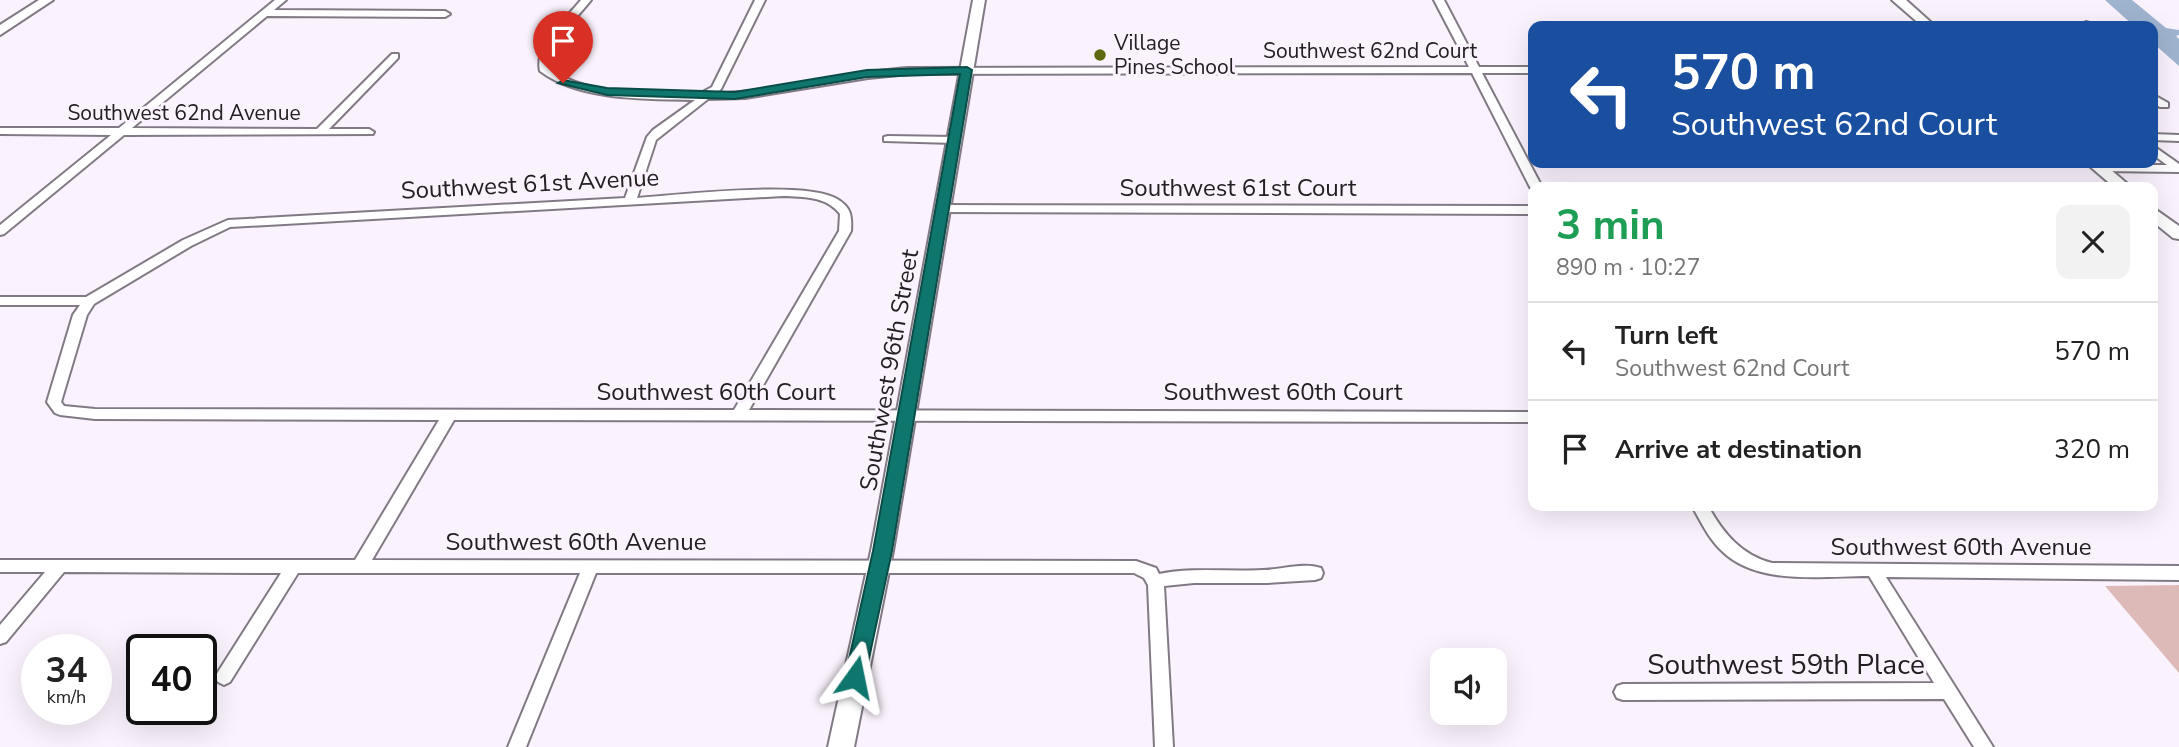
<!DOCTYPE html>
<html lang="en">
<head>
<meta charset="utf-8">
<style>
	:root { --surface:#fff; --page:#f2f2f2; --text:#222; --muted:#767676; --line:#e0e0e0 }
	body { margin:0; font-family:"Nunito Sans",sans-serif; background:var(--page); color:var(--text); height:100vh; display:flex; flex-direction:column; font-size:26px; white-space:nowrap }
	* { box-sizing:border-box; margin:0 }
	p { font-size:23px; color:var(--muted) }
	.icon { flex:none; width:38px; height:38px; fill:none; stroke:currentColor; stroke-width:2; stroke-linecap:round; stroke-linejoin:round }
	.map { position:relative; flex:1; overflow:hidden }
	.details { position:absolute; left:1528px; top:182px; width:630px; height:329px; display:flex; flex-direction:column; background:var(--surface); border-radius:14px; box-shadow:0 7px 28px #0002 }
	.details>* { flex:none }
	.top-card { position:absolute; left:1528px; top:21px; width:630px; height:147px; border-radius:14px; box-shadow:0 7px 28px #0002; background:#1a4fa0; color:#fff; overflow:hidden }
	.tools { position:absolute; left:1430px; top:648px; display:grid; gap:14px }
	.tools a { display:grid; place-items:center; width:77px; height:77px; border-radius:14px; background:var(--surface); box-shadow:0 7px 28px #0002; font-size:35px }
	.speed { position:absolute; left:21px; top:634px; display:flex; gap:14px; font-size:35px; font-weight:700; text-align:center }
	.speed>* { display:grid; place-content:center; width:91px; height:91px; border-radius:50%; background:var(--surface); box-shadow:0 7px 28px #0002; line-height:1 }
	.speed small { font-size:18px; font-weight:400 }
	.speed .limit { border:4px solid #111; border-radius:10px; background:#fff; color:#111 }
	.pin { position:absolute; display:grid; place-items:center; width:60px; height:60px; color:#fff; margin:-72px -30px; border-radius:50% 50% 50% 0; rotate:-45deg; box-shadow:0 0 7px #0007 }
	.pin .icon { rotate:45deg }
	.me { position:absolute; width:77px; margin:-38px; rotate:12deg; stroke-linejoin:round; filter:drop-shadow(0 0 5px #0008) }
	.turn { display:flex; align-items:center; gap:24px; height:147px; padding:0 28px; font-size:32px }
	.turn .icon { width:91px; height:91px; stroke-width:2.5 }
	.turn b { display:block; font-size:49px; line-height:60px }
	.round { display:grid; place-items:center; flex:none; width:74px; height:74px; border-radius:14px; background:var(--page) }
	.overview { display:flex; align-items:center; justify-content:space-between; height:119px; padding:0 28px }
	h1 { font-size:42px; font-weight:700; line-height:52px; color:#1e9e55 }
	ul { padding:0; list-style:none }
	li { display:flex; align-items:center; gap:21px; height:98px; padding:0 28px; border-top:2px solid var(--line) }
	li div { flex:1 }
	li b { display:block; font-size:26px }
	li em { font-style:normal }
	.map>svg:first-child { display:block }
</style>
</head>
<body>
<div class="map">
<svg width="2179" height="747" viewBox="0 0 2179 747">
	<rect width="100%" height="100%" fill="#faf2fd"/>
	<path fill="#ddbab8" d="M 2179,585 L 2179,673 L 2105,586 Z"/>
	<path fill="#9fb4cf" d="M 2105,0 L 2132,0 L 2166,28 L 2179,30 L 2179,35 L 2176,36 L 2179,39 L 2179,66 L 2153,43 L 2152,26 L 2134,26 Z"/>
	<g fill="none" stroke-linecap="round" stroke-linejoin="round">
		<defs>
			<path id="street" d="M 275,0 L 286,0 L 274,10 L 445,11 L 450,14 L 445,17 L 267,16 L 132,128 L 317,129 L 392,54 L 398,54 L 398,58 L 329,129 L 369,129 L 374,132 L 373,134 L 124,135 L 4,234 L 0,235 L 0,225 L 111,135 L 0,134 L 0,128 L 119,128 Z
				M 581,0 L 591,0 C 574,22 551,39 549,68 C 586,97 656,93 701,93 L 712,87 L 755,0 L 765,0 L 721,89 L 717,93 C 782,92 844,72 909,68 L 1469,67 L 1434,0 L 1444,0 L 1479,67 L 1533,67 L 1533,73 L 1482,73 L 1542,187 L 1533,187 L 1533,190 L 1530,187 L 1472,73 L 909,74 L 868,78 L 745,98 L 708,99 L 656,140 L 637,198 C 679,195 805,180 837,199 C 851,207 852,216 851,231 L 749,410 L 1533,412 L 1533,422 L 454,420 L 372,560 L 1136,561 L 1156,568 L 1159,574 C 1193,567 1227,572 1262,570 C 1281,570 1302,562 1321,568 L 1323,573 L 1321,578 L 1315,580 L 1267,583 L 1194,583 L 1164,586 L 1173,747 L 1155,747 L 1148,585 L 1144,578 L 1134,573 L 596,573 L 526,747 L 508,747 L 580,573 L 298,573 L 230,682 L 224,685 L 218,682 L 215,677 L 218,672 L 281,573 L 64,572 L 6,642 L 0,644 L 0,625 L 45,572 L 0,572 L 0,560 L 355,560 L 439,420 L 95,419 L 60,415 L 55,413 L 47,402 L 73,315 L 80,305 L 0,305 L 0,297 L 86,297 L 183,240 L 228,220 L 625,198 L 647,137 L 653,130 L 695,100 C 648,99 579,101 540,71 C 534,44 566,19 581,0 ZM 783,196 C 804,197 826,196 840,214 L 839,231 L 734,410 L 95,409 L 64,406 L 61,402 L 87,315 L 94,304 L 191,246 L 230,227 Z
				M 2086,22 L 2089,23 L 2090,26 L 2078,26 Z
				M 2152,94 L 2168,103 L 2168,107 L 2160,107 L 2152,102 Z
				M 2152,134 L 2179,135 L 2179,141 L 2152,140 Z
				M 888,136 L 954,137 L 959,140 L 954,143 L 884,141 L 884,137 Z
				M 2152,145 L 2179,164 L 2179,172 L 2100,171 L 2094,168 L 2100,165 L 2167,165 L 2152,154 Z
				M 942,205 L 1533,206 L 1533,214 L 938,212 L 938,206 Z
				M 1692,506 L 1708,506 C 1723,533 1741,555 1772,563 L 2179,566 L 2179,580 L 1886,577 L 1993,747 L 1974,747 L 1944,699 L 1623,700 L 1617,698 L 1614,692 L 1617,686 L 1623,684 L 1934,683 L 1869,576 C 1823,576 1757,586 1722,551 C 1709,539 1701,522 1692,506 Z"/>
			<path id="secondary" d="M 39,0 L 53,0 L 0,35 L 0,25 Z
				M 973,0 L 985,0 L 893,551 L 854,747 L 828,747 L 871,551 Z
				M 1892,0 L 1906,0 L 1935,26 L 1922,26 Z
				M 2086,163 L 2103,163 L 2131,187 L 2114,187 Z
				M 2152,207 L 2179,226 L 2179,239 L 2173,238 L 2152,221 Z"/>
		</defs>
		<use href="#street" stroke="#817a84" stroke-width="4"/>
		<use href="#secondary" stroke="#817a84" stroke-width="4"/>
		<use href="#street" fill="#fff" fill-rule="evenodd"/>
		<use href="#secondary" fill="#fff" fill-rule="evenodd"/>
	</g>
	<path fill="#0f766e" stroke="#0a4d48" stroke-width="2" d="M 967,67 L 972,70 L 892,551 L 865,677 L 862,683 L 855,686 L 848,683 L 845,677 L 873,551 L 960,74 L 867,77 L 735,99 L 607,95 L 558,83 L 563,80 L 607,88 L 735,92 L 867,70 Z"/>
	<circle fill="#5f690d" stroke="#faf2fd" stroke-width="2.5" cx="1100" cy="55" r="7"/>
	<g text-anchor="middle" stroke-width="6" stroke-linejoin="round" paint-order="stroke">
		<g font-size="21" fill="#232024" stroke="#faf2fd" text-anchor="start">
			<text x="1114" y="50">Village<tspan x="1114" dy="24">Pines School</tspan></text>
		</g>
		<g font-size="21" fill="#232024" stroke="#faf2fd">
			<text x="1370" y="58">Southwest 62nd Court</text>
			<text x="184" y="120">Southwest 62nd Avenue</text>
		</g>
		<g font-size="24" fill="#232024" stroke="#faf2fd">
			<text transform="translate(530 184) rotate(-3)" y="8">Southwest 61st Avenue</text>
			<text x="1238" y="196">Southwest 61st Court</text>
			<text transform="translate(889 370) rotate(-80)" y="8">Southwest 96th Street</text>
			<text x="716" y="400">Southwest 60th Court</text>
			<text x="1283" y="400">Southwest 60th Court</text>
			<text x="576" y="550">Southwest 60th Avenue</text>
			<text x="1961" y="555">Southwest 60th Avenue</text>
		</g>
		<g font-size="28" fill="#232024" stroke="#faf2fd">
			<text x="1786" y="674">Southwest 59th Place</text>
		</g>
	</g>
</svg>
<div class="tools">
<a><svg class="icon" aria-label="sound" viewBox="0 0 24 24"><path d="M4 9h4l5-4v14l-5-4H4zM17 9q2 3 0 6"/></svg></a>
</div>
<div class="speed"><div>34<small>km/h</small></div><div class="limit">40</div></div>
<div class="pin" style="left:563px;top:83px;background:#d93025"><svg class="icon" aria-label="arrive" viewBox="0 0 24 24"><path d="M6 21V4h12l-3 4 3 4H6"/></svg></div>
<svg class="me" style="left:855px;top:677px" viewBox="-20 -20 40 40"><path d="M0-17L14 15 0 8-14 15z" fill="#0f766e" stroke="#fff" stroke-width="4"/></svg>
<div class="top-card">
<div class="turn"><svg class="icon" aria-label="left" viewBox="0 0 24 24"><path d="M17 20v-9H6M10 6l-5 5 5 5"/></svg><div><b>570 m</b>Southwest 62nd Court</div></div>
</div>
<section class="details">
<div class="overview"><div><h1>3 min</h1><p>890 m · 10:27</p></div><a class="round"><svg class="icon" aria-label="close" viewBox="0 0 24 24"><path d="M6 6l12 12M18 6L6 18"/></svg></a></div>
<ul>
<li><svg class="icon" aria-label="left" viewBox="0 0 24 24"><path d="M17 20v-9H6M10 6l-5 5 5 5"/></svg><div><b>Turn left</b><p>Southwest 62nd Court</p></div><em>570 m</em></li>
<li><svg class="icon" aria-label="arrive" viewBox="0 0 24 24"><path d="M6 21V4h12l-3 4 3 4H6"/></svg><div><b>Arrive at destination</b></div><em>320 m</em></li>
</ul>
</section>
</div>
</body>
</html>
